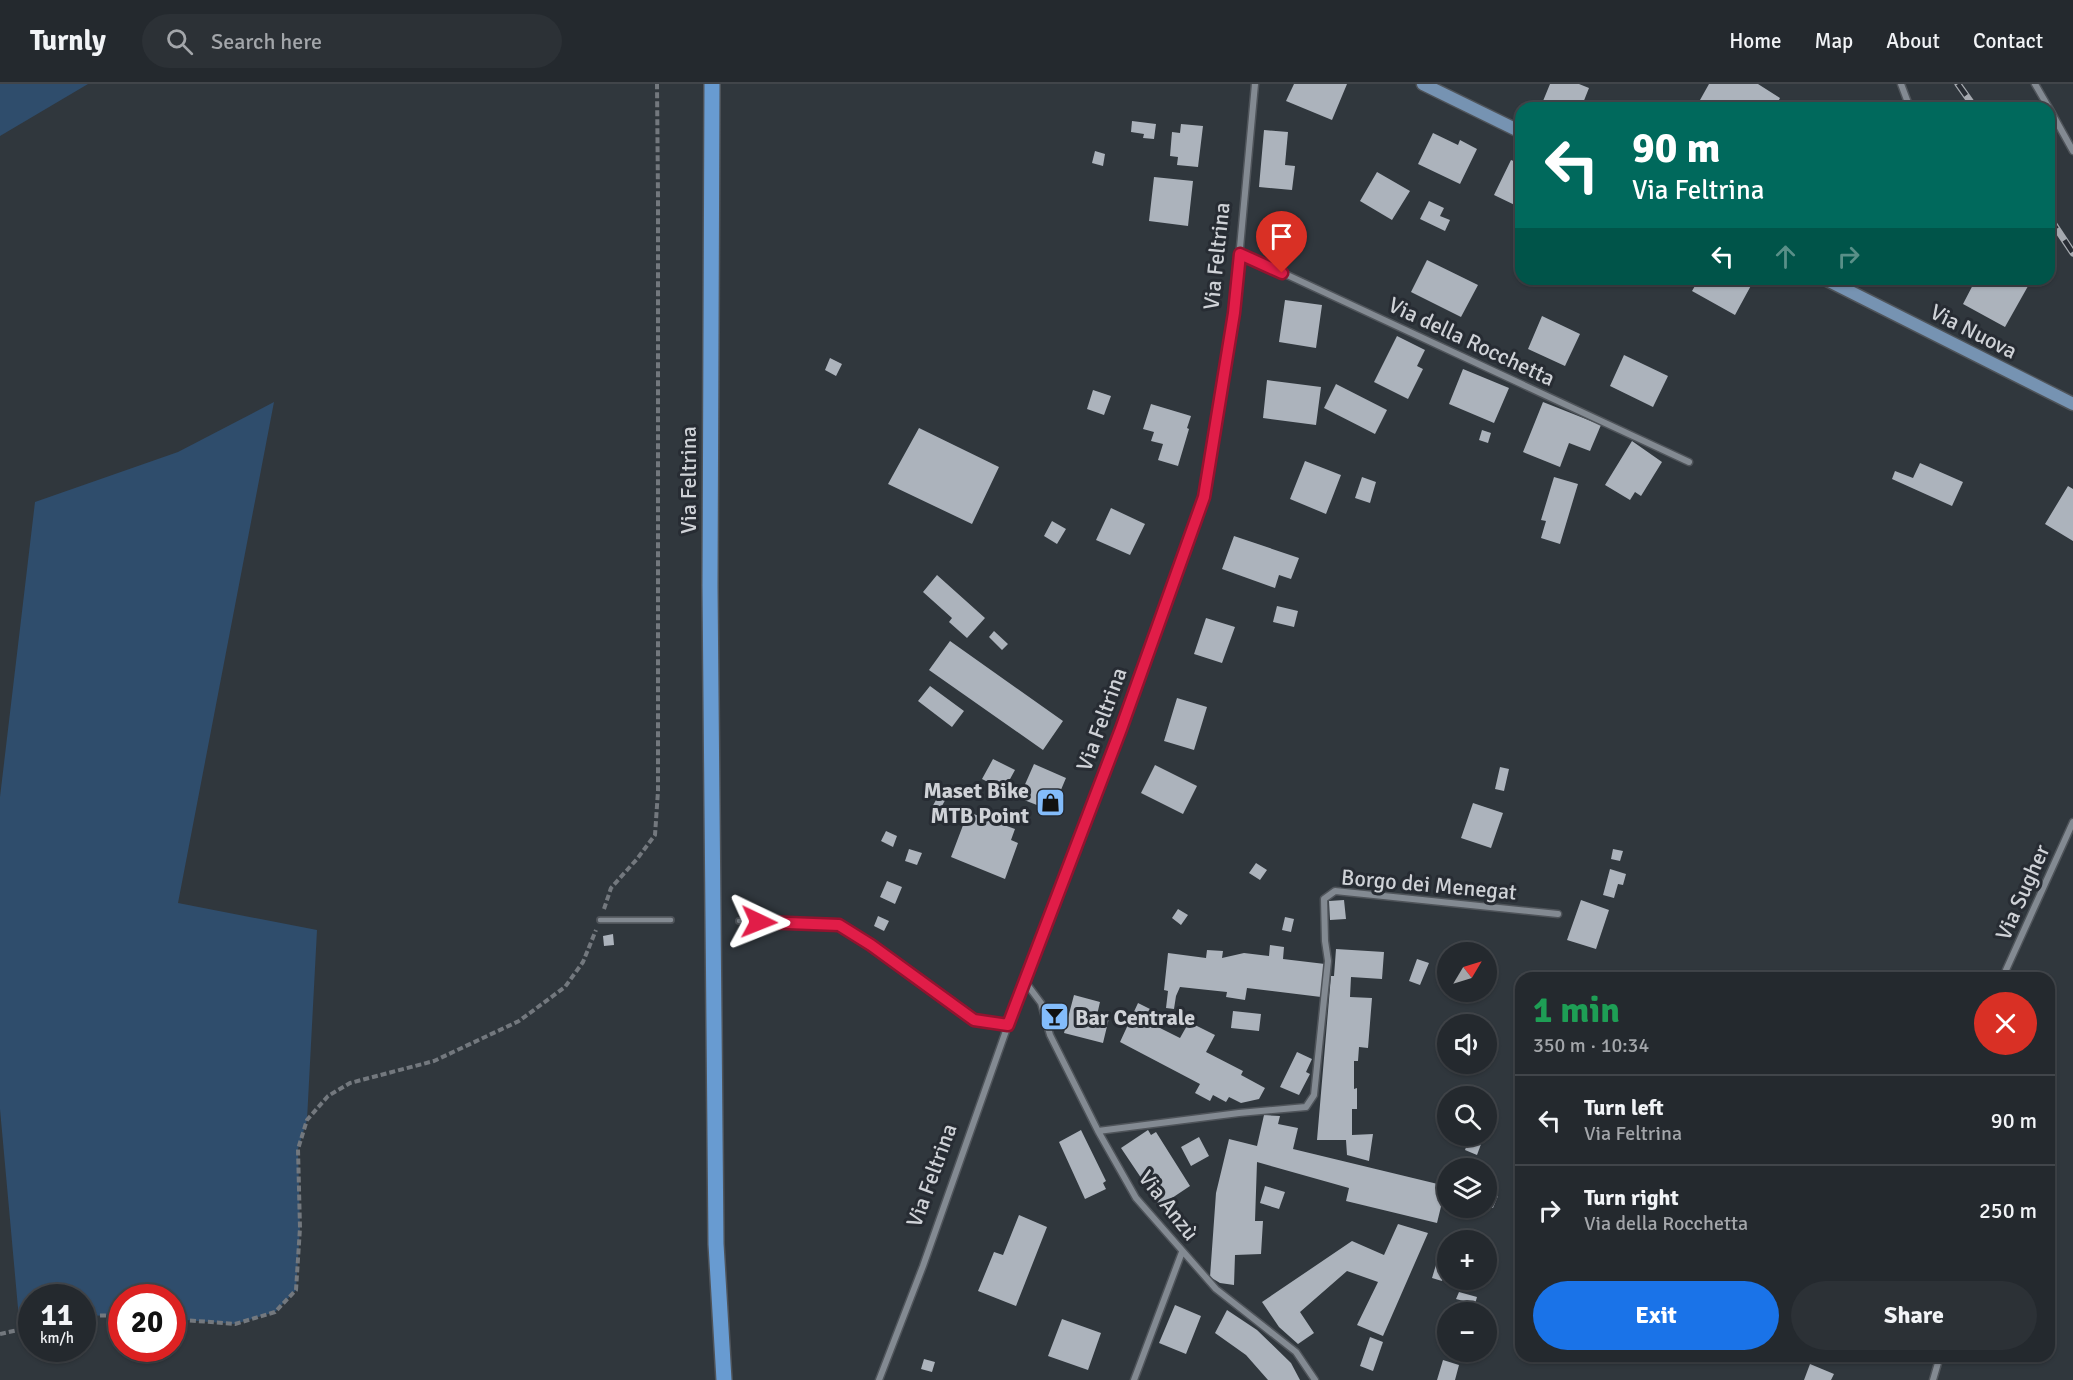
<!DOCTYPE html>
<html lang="en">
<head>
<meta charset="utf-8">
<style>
	:root { --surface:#24292e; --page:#2c3136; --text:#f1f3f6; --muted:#a3a6aa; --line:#41454a; --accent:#1a73e8 }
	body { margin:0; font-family:Signika,sans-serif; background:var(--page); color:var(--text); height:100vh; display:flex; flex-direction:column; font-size:22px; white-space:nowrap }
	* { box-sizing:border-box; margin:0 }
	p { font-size:20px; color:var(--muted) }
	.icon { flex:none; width:33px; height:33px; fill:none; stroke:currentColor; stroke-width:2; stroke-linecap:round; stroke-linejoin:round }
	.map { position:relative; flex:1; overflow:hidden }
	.sheet { position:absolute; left:1515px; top:888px; width:540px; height:390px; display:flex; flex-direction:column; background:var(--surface); border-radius:18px; box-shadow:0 2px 4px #0004,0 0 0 2px var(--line) }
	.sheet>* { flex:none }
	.guide { position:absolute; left:1515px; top:18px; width:540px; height:183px; border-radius:18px; box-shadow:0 2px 4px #0004,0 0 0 2px var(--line); background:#00695c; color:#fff; overflow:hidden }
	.needle { width:39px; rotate:52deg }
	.tools { position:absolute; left:1437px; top:858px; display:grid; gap:12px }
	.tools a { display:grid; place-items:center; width:60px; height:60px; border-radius:50%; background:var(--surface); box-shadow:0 2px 4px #0004,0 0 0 2px var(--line); font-size:30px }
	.speed { position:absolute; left:18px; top:1200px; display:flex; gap:12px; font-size:30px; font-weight:700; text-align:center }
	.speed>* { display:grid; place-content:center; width:78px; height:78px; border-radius:50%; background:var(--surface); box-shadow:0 2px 4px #0004,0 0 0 2px var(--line); line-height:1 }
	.speed small { font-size:15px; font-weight:400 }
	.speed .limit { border:9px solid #d22; background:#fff; color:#111 }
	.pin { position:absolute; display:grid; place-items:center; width:51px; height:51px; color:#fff; margin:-62px -26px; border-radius:50% 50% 50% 0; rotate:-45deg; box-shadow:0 0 6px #0007 }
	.pin .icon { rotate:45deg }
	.me { position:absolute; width:66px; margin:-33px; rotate:92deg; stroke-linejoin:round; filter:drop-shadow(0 0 4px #0008) }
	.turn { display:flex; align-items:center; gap:21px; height:126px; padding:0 18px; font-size:27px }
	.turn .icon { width:78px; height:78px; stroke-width:2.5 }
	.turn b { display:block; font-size:42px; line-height:51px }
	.lanes { display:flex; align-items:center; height:57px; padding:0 18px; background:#0003; justify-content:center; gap:30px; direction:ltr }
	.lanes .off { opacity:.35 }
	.round { display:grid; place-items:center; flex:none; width:63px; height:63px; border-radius:32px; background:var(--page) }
	.head { display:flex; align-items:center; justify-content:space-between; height:102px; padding:0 18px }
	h1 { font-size:36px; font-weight:700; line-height:45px; color:#1e9e55 }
	.button { display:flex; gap:12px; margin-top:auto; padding:12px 18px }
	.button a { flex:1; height:69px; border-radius:36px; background:var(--accent); color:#fff; font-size:24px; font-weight:700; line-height:69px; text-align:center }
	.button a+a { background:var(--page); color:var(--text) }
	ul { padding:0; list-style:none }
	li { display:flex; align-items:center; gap:18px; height:90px; padding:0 18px; border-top:2px solid var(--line) }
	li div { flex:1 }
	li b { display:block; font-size:22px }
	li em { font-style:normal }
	header { display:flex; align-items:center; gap:36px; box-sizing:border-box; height:84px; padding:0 30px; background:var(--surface); border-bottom:2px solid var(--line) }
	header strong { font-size:28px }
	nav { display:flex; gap:33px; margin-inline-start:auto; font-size:21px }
	.search { width:420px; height:54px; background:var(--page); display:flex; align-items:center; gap:15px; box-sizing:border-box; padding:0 21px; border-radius:33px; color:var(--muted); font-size:22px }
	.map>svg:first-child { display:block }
</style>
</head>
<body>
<header>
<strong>Turnly</strong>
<div class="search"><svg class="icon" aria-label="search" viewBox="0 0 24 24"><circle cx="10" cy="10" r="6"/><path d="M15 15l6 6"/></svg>Search here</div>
<nav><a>Home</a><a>Map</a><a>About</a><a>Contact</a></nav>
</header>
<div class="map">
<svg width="2073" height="1296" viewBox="0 0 2073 1296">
	<rect width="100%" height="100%" fill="#30373d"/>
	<path fill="#2f4d6c" d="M 0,0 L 88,0 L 0,52 Z
		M 274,318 L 178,819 L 317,846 L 307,1036 L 298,1065 L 300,1144 L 296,1206 L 275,1228 L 235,1240 L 173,1235 L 172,1214 L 122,1214 L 121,1231 L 83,1232 L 82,1214 L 32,1214 L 31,1243 L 20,1246 L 0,1025 L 0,713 L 35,418 L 178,368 Z"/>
	<path fill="#acb3bc" d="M 1294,0 L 1347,0 L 1332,36 L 1286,17 Z
		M 1550,0 L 1579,0 L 1589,4 L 1581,24 L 1557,24 L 1557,23 L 1543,17 Z
		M 1709,0 L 1758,0 L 1780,14 L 1775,24 L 1712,24 L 1700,16 Z
		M 1132,37 L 1156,40 L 1154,55 L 1143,54 L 1144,50 L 1131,48 Z
		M 1181,40 L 1203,42 L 1198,83 L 1177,81 L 1178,73 L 1170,72 L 1172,48 L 1180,49 Z
		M 1264,46 L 1288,48 L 1285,81 L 1295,82 L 1292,106 L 1259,103 Z
		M 1433,49 L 1458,61 L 1460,56 L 1477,65 L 1460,100 L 1418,80 Z
		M 1095,67 L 1105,70 L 1103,82 L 1092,79 Z
		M 1511,76 L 1521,80 L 1521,124 L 1494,111 Z
		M 1377,88 L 1410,107 L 1392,136 L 1360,117 Z
		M 1154,93 L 1193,97 L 1188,142 L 1149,137 Z
		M 1429,117 L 1444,124 L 1440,132 L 1450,136 L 1445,147 L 1420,135 Z
		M 1427,176 L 1478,201 L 1461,233 L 1411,208 Z
		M 1699,195 L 1725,195 L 1731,198 L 1732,195 L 1754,196 L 1735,231 L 1692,207 Z
		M 1976,195 L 2032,195 L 2005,243 L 1963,220 Z
		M 1285,216 L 1322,221 L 1316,264 L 1279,258 Z
		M 1542,232 L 1580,250 L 1565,282 L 1528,265 Z
		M 1397,252 L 1425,266 L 1417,282 L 1423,285 L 1408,315 L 1374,298 Z
		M 1624,271 L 1668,292 L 1653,323 L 1610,302 Z
		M 830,274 L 842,280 L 836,292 L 825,286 Z
		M 1463,285 L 1509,304 L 1494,339 L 1449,320 Z
		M 1267,296 L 1321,303 L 1316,341 L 1263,334 Z
		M 1336,300 L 1387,326 L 1375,350 L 1324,324 Z
		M 1093,306 L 1111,312 L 1104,331 L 1087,325 Z
		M 1543,318 L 1601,341 L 1590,367 L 1569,359 L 1560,383 L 1523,368 Z
		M 1151,320 L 1191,332 L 1187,344 L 1189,345 L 1178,382 L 1158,376 L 1163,360 L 1151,357 L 1154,348 L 1143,345 Z
		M 919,344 L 999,383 L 972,440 L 888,400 Z
		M 1482,346 L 1491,349 L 1488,359 L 1479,356 Z
		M 1632,357 L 1662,378 L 1641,412 L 1635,408 L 1630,416 L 1605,401 Z
		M 1305,377 L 1341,391 L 1326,430 L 1290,415 Z
		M 1920,379 L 1963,398 L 1952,422 L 1892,395 L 1895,387 L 1913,394 Z
		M 1362,393 L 1376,398 L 1370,419 L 1355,414 Z
		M 1554,393 L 1578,400 L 1560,460 L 1541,454 L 1546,437 L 1541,436 Z
		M 2068,402 L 2073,405 L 2073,457 L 2045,440 Z
		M 1111,424 L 1145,440 L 1130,471 L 1096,456 Z
		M 1052,437 L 1066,445 L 1057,460 L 1044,452 Z
		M 1234,452 L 1299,474 L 1291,495 L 1279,491 L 1275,504 L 1222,485 Z
		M 937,491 L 985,534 L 967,554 L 949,538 L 952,534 L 923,508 Z
		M 1277,522 L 1298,527 L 1294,543 L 1273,538 Z
		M 1206,534 L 1235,543 L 1222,579 L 1194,570 Z
		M 994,547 L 1008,560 L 1002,566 L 989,553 Z
		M 950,557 L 1063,637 L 1043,666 L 929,586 Z
		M 930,602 L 964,627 L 952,643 L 918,617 Z
		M 1177,614 L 1207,623 L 1194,666 L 1164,657 Z
		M 993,675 L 1015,686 L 1004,706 L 982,695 Z
		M 1034,680 L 1066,694 L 1052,727 L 1019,714 Z
		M 1155,681 L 1197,702 L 1183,730 L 1141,709 Z
		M 1500,683 L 1509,685 L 1504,707 L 1495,705 Z
		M 941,707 L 948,711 L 938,729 L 931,725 Z
		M 1473,719 L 1503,729 L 1491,764 L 1461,754 Z
		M 968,728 L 1015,745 L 1011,756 L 1018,759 L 1005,795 L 951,773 Z
		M 886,747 L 897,752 L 893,763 L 881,757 Z
		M 909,765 L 922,769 L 917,781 L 905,777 Z
		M 1613,765 L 1623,767 L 1620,777 L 1611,775 Z
		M 1256,779 L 1267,786 L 1260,796 L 1249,789 Z
		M 1610,785 L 1626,790 L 1623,801 L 1618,800 L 1614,814 L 1603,811 Z
		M 887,797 L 902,803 L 895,820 L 880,813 Z
		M 1344,816 L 1346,835 L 1330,836 L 1329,817 Z
		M 1581,816 L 1609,826 L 1596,865 L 1567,856 Z
		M 1178,825 L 1188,831 L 1181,841 L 1172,834 Z
		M 878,832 L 889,837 L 884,847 L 874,842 Z
		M 1285,833 L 1294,835 L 1291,848 L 1282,846 Z
		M 613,850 L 614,861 L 604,862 L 603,852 Z
		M 1270,861 L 1284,863 L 1283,875 L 1325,880 L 1321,913 L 1247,904 L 1245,916 L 1226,913 L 1227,908 L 1180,903 L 1176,912 L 1174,925 L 1166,924 L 1168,907 L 1164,906 L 1168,869 L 1206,874 L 1207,866 L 1223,867 L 1222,874 L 1244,869 L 1269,872 Z
		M 1336,865 L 1384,868 L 1382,895 L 1351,893 L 1350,913 L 1372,914 L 1368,964 L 1359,963 L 1358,977 L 1354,977 L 1354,1005 L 1357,1004 L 1357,1025 L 1352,1025 L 1352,1051 L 1373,1050 L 1369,1077 L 1347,1071 L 1346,1056 L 1317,1056 L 1331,892 L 1334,892 Z
		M 1417,875 L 1429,879 L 1420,901 L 1409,897 Z
		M 1074,911 L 1100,918 L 1097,931 L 1109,934 L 1103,959 L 1064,949 Z
		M 1138,919 L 1164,932 L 1158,943 L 1180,954 L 1189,938 L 1215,951 L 1206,968 L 1243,987 L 1241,991 L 1265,1004 L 1259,1015 L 1241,1019 L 1229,1013 L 1226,1018 L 1213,1011 L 1210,1017 L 1195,1009 L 1200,1000 L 1120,958 Z
		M 1233,927 L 1261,930 L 1259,947 L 1231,944 Z
		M 1297,968 L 1312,975 L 1306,988 L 1310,990 L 1299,1011 L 1280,1003 Z
		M 1264,1031 L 1280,1032 L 1278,1040 L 1298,1044 L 1293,1065 L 1446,1102 L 1437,1139 L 1346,1117 L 1349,1104 L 1257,1078 L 1255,1137 L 1263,1137 L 1261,1170 L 1235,1171 L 1234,1201 L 1220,1199 L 1210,1193 L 1216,1109 L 1229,1055 L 1257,1062 Z
		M 1081,1046 L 1106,1097 L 1103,1099 L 1106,1105 L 1085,1115 L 1059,1058 Z
		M 1148,1046 L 1151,1051 L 1156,1048 L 1190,1102 L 1160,1122 L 1121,1064 Z
		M 1470,1052 L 1484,1052 L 1477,1071 L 1465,1066 Z
		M 1199,1053 L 1209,1072 L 1191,1082 L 1181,1063 Z
		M 1265,1102 L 1285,1108 L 1279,1125 L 1260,1119 Z
		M 1486,1108 L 1498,1112 L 1493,1124 L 1486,1122 Z
		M 1019,1131 L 1047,1143 L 1016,1222 L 978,1207 L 994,1168 L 1003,1171 Z
		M 1398,1140 L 1428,1149 L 1383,1252 L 1357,1241 L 1378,1198 L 1347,1187 L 1300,1228 L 1314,1249 L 1298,1260 L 1279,1243 L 1262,1218 L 1352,1157 L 1384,1171 Z
		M 1439,1171 L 1448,1174 L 1448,1182 L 1442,1197 L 1432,1194 Z
		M 1459,1208 L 1477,1213 L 1475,1220 L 1456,1215 Z
		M 1175,1221 L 1201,1232 L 1186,1270 L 1159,1259 Z
		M 1227,1226 L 1257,1246 L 1291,1279 L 1300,1296 L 1268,1296 L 1246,1271 L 1215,1249 Z
		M 1062,1235 L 1101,1249 L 1088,1286 L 1048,1272 Z
		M 1370,1253 L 1383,1258 L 1373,1287 L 1360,1282 Z
		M 924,1275 L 935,1278 L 932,1288 L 921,1285 Z
		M 1443,1276 L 1459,1281 L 1455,1296 L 1437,1296 Z
		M 1810,1280 L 1834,1290 L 1831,1296 L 1804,1296 Z"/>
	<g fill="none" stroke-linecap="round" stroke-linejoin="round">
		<defs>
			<path id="lane" d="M 600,836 L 671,836
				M 739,837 L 839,841 L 871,861 L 973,935 L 1008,941"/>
			<path id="street" d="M 1901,0 L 1910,24
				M 2035,0 L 2049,24
				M 2049,24 L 2073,67
				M 1240,169 L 1689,378
				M 2005,894 L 2006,886 L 2073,738
				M 1026,899 L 1041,919 L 1050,951 L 1098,1047 L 1136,1114 L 1216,1205 L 1296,1268 L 1315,1296
				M 1098,1047 L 1239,1029 L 1306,1023 L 1314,1011 L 1328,877 L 1325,857 L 1324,815 L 1335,807 L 1558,830
				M 879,1296 L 923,1182 L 1008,941 L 1121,645 L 1204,413 L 1234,229 L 1255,0
				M 1134,1296 L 1182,1168
				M 1933,1296 L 1940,1272"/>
			<path id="secondary" d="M 1423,0 L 1521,48
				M 1825,195 L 2073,320"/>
			<path id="primary" d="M 712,0 L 710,502 L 716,1160 L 724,1296"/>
		</defs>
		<use href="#lane" stroke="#4f545a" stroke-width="8"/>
		<use href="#street" stroke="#4f545a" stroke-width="9"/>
		<use href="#secondary" stroke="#4f545a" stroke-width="15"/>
		<use href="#primary" stroke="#4f545a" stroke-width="18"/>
		<path stroke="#73787e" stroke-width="4" stroke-dasharray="6 3" stroke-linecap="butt" d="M 604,825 L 611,804 L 637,775 L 655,751 L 658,707 L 658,113 L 657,0
			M 82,1232 L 122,1231
			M 172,1235 L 235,1240 L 275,1228 L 296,1206 L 300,1144 L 298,1065 L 307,1036 L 328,1012 L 350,999 L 434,977 L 519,937 L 565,903 L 583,878 L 596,846
			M 0,1250 L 32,1243"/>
		<use href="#lane" stroke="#838a92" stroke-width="4.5"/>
		<use href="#street" stroke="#838a92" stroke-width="6"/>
		<use href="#secondary" stroke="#7693b2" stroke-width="12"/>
		<use href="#primary" stroke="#689bd1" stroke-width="15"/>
		<defs>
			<path id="rail" d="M 1958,0 L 1975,24
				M 2049,133 L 2073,169"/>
		</defs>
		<use href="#rail" stroke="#a5a9af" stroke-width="7"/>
		<use href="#rail" stroke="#272c33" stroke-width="4.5" stroke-dasharray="14" stroke-linecap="butt"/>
	</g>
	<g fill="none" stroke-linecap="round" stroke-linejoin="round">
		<defs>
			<path id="route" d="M 759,838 L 839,841 L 871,861 L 974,936 L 1008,941 L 1121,645 L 1204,413 L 1234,229 L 1240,170 L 1282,189"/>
		</defs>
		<use href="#route" stroke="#92132f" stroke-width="15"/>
		<use href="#route" stroke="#e11d48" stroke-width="10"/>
	</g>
	<defs>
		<symbol id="shop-square" viewBox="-11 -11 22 22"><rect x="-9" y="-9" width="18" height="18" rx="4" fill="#83bcfb" stroke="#272c33"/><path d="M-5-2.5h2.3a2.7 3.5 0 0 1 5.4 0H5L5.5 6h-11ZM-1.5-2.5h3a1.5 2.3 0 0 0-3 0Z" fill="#111"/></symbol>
		<symbol id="bar-square" viewBox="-11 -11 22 22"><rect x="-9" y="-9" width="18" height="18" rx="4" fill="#83bcfb" stroke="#272c33"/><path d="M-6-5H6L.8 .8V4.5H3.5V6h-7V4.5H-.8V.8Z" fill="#111"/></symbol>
	</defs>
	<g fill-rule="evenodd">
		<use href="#shop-square" x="1034" y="702" width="33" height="33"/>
		<use href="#bar-square" x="1038" y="916" width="33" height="33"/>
	</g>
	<g text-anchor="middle" stroke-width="6" stroke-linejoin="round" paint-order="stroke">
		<g font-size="22" fill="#cfd2d7" stroke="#272c33">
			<text transform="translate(1216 172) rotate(-84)" y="8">Via Feltrina</text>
			<text transform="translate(1974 247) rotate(27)" y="8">Via Nuova</text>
			<text transform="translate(1472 257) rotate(25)" y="8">Via della Rocchetta</text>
			<text transform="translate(688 396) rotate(-90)" y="8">Via Feltrina</text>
			<text transform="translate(1101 635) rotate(-70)" y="8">Via Feltrina</text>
			<text transform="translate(1429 800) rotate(5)" y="8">Borgo dei Menegat</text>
			<text transform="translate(2022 808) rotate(-66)" y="8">Via Sugher</text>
			<text transform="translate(931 1091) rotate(-70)" y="8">Via Feltrina</text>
			<text transform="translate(1169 1121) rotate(52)" y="8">Via Anzù</text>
		</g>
		<g font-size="22" font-weight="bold" fill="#cfd2d7" stroke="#272c33" text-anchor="end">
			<text x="1029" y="714">Maset Bike<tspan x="1029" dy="25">MTB Point</tspan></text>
			<text x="1075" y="941" text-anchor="start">Bar Centrale</text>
		</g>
	</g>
</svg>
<div class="tools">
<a><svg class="needle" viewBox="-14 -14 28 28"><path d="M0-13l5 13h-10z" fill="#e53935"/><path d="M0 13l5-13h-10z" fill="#a3a6aa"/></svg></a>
<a><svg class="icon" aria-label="sound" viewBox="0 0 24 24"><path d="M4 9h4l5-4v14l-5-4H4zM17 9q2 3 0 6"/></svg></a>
<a><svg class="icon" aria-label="search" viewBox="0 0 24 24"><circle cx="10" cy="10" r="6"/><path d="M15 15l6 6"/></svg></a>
<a><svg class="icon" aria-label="layers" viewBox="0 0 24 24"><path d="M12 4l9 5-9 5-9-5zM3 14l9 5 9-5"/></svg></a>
<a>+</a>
<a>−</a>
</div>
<div class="speed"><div>11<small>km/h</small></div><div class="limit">20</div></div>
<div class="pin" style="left:1282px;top:189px;background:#d93025"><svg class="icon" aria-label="arrive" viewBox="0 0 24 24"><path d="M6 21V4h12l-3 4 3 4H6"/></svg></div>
<svg class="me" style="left:759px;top:838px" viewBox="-20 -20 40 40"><path d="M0-17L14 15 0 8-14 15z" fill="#e11d48" stroke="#fff" stroke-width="4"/></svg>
<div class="guide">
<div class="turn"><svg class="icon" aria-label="left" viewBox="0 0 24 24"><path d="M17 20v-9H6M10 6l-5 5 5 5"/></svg><div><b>90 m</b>Via Feltrina</div></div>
<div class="lanes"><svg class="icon" aria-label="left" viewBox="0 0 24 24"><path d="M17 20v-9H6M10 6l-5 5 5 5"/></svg><svg class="icon off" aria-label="ahead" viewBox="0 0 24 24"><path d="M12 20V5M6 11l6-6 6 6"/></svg><svg class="icon off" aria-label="right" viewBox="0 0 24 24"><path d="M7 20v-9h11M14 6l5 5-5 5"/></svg></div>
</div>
<section class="sheet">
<div class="head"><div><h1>1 min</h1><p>350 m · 10:34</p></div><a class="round" style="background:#d93025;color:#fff"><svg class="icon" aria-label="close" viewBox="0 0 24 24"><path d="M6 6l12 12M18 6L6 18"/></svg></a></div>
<ul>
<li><svg class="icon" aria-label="left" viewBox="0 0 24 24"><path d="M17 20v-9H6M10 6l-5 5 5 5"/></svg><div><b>Turn left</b><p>Via Feltrina</p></div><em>90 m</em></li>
<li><svg class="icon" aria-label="right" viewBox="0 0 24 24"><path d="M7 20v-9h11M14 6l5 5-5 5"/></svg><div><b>Turn right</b><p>Via della Rocchetta</p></div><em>250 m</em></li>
</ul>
<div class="button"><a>Exit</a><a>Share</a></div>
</section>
</div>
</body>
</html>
